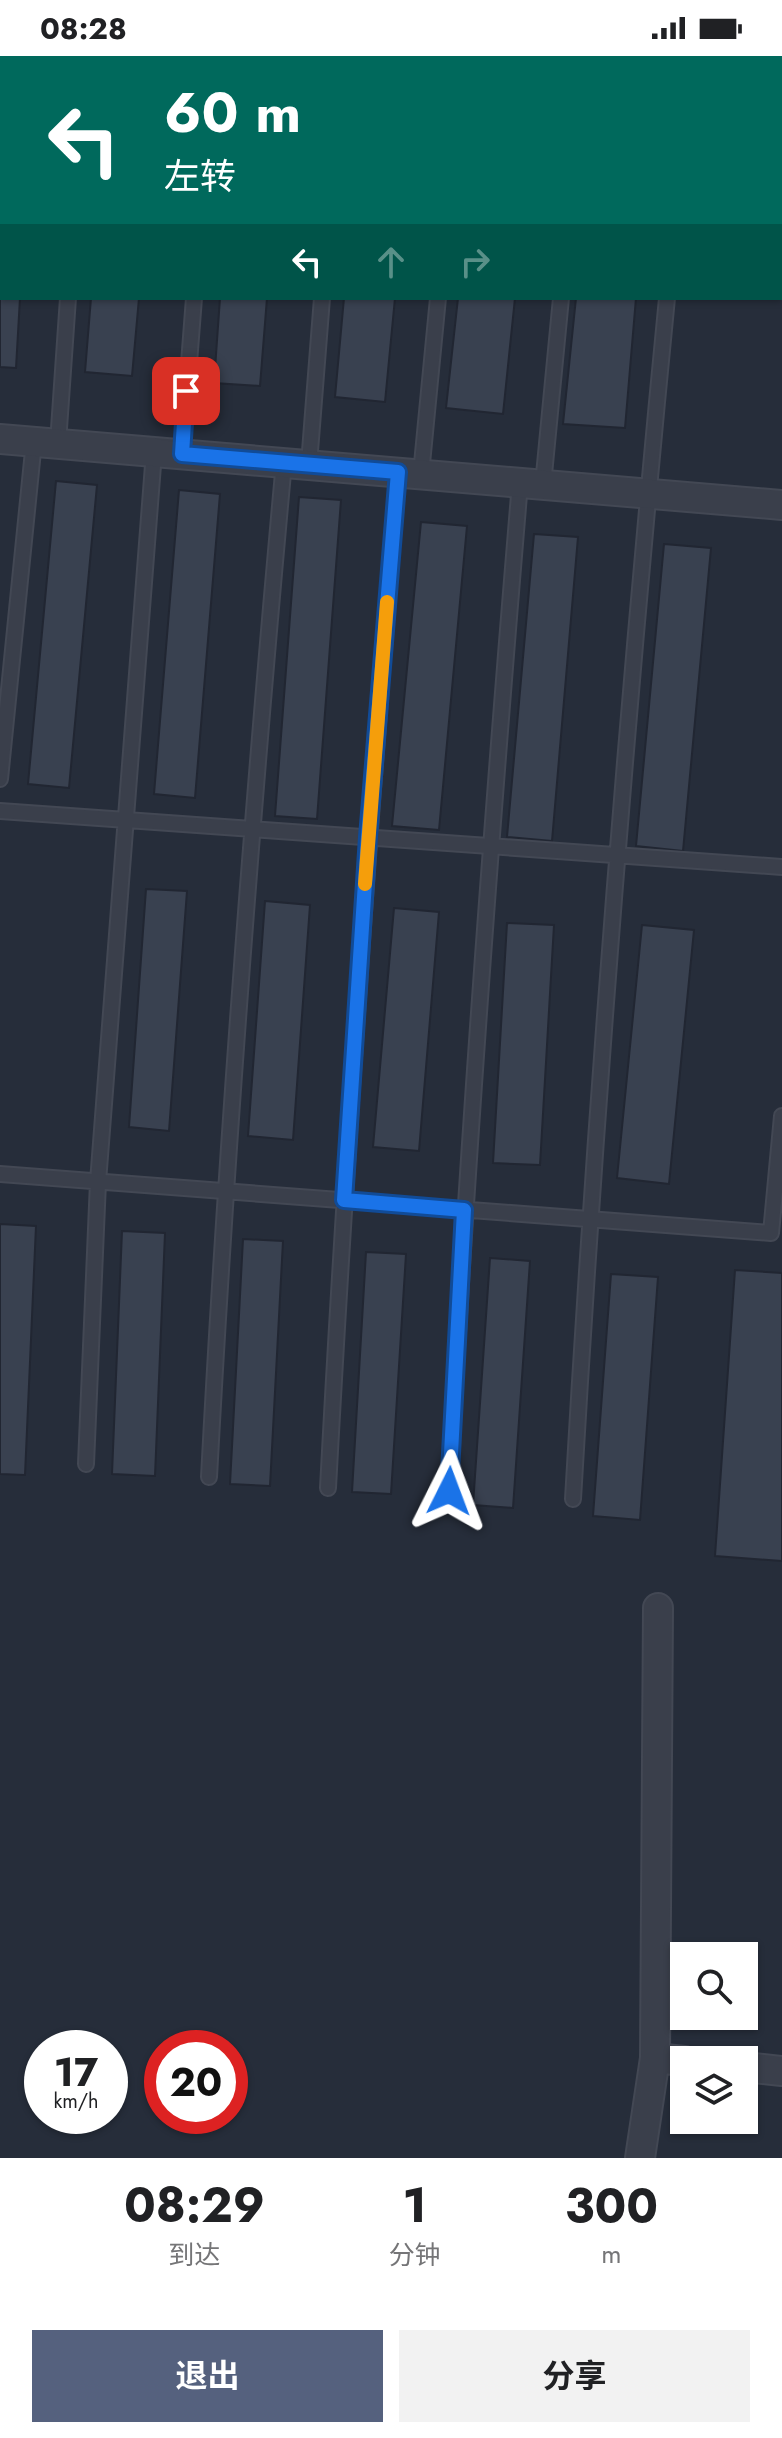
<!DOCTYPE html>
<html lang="zh">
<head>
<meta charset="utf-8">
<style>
	:root { --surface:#fff; --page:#f2f2f2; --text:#202124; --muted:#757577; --accent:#55617e }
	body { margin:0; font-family:Jost,"Noto Sans SC",sans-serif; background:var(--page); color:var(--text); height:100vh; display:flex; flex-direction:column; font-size:30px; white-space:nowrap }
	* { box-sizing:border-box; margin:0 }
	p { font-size:26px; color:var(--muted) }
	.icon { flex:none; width:44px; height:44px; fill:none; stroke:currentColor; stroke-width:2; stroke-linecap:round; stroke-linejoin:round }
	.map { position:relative; height:2102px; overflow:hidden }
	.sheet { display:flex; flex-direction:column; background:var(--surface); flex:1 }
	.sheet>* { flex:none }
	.hud { position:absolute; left:0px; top:0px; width:782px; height:244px; box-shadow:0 2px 6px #0004; background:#00695c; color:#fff; overflow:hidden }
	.controls { position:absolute; left:670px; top:1886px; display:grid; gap:16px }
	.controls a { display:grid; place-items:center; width:88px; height:88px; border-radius:0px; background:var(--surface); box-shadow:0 2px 6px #0004; font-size:40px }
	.speed { position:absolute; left:24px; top:1974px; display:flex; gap:16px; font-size:40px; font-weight:700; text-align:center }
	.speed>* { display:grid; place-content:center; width:104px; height:104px; border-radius:50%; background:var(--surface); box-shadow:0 2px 6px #0004; line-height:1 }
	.speed small { font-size:20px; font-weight:400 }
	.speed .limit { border:12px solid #d22; background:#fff; color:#111 }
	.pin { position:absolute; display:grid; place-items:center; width:68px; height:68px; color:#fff; margin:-34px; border-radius:16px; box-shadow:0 4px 12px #0006 }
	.me { position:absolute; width:88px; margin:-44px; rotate:3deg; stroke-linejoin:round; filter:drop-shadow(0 0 6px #0008) }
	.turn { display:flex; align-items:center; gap:28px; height:168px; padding:0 32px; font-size:36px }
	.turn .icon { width:104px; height:104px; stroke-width:2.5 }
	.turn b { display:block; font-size:56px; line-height:68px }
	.lanes { display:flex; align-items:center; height:76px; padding:0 32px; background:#0003; justify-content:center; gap:40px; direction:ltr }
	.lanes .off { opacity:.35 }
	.eta { display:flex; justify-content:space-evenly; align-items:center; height:136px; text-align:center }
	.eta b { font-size:48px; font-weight:700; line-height:56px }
	.action { display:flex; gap:16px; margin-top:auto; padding:16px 32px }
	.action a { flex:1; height:92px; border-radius:0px; background:var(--accent); color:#fff; font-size:32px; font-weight:700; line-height:92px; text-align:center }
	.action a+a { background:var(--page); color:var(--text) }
	.status { display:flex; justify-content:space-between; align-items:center; height:56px; padding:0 40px; background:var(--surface); direction:ltr }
	.status svg { height:22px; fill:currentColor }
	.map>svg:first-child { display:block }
</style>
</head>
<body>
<div class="status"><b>08:28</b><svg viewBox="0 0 49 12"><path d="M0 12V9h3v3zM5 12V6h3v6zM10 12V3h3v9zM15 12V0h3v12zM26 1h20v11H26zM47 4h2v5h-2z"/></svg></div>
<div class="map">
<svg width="782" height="2102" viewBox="0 0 782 2102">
	<rect width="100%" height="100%" fill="#262d3a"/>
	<path fill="#394150" stroke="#212632" stroke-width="2" d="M 0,2 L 2,242 L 20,242 L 16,312 L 0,311 Z
		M 91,242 L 139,242 L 132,320 L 85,316 Z
		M 220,242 L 267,242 L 260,330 L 214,327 Z
		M 344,242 L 395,242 L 385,346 L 335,341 Z
		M 458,242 L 515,242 L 503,358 L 446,352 Z
		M 576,242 L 636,242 L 625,372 L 563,368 Z
		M 56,425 L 97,429 L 69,732 L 28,728 Z
		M 179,434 L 220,438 L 195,742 L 154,738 Z
		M 299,441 L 341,444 L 317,763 L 275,760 Z
		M 421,466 L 467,470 L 439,774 L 392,770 Z
		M 534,478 L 578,481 L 552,785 L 507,781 Z
		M 664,488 L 711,492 L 683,795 L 636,790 Z
		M 146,833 L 187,835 L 169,1075 L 129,1071 Z
		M 265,845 L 310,849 L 293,1084 L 248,1080 Z
		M 394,852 L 439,856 L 419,1095 L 373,1091 Z
		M 507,867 L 554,869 L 540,1109 L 493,1107 Z
		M 642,869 L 694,874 L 669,1128 L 617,1122 Z
		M 0,1168 L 36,1170 L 25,1419 L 0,1418 Z
		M 122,1175 L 165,1177 L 155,1420 L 112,1418 Z
		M 243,1183 L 283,1185 L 270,1430 L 230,1428 Z
		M 366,1196 L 406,1198 L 391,1438 L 352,1436 Z
		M 490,1202 L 530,1205 L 513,1452 L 473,1449 Z
		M 735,1214 L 782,1217 L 782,1505 L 715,1500 Z
		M 611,1218 L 658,1221 L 640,1464 L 593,1460 Z"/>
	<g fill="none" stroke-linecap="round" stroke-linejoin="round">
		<defs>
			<path id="lane" d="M 58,387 L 68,242
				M 182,398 L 194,242
				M 309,408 L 322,242
				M 421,418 L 438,242
				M 543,429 L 561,242
				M 0,723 L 34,385
				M 0,755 L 782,811
				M 0,1118 L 771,1177 L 782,1060
				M 86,1408 L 98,1126 L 154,396
				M 209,1421 C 227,1082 253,745 284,406
				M 328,1432 C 346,1093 370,755 398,416
				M 449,1435 C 467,1098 492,763 520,427
				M 573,1443 C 596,1042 628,642 667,242"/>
			<path id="street" d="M 0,383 L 782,449
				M 658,1552 L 655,2002 L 684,2005
				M 744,2011 L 782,2015
				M 640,2102 L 655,2002"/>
		</defs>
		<use href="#lane" stroke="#434854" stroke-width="18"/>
		<use href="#street" stroke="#434854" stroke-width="32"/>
		<use href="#lane" stroke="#3a3f4b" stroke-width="14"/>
		<use href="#street" stroke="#3a3f4b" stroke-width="28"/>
	</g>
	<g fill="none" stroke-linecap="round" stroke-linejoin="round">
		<defs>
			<path id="route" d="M 186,335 L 182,398 L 398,416 L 368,781 L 344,1144 L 464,1154 L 449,1435"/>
		</defs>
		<use href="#route" stroke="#114b97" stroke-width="20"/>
		<use href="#route" stroke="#1a73e8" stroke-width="14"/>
		<path stroke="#f59e0b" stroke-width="14" d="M 365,828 L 387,546"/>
	</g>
</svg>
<div class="controls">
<a><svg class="icon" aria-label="search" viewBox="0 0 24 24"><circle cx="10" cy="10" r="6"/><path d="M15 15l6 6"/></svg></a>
<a><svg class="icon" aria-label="layers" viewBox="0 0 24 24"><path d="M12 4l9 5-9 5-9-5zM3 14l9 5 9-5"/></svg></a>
</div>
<div class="speed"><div>17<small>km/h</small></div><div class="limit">20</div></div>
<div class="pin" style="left:186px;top:335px;background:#d93025"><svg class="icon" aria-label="arrive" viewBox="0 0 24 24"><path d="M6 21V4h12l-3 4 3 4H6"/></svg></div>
<svg class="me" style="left:449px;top:1435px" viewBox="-20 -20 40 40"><path d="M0-17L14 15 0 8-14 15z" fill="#1a73e8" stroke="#fff" stroke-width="4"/></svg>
<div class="hud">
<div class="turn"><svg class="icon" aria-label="left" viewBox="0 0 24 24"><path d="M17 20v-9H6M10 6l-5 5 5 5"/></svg><div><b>60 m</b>左转</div></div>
<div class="lanes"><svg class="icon" aria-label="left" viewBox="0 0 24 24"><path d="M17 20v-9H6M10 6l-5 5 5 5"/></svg><svg class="icon off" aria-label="ahead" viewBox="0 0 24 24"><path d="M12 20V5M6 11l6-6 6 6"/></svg><svg class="icon off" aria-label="right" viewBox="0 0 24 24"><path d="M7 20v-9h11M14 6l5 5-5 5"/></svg></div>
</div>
</div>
<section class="sheet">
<div class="eta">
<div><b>08:29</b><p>到达</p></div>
<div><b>1</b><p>分钟</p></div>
<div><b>300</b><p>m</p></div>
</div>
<div class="action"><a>退出</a><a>分享</a></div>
</section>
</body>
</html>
